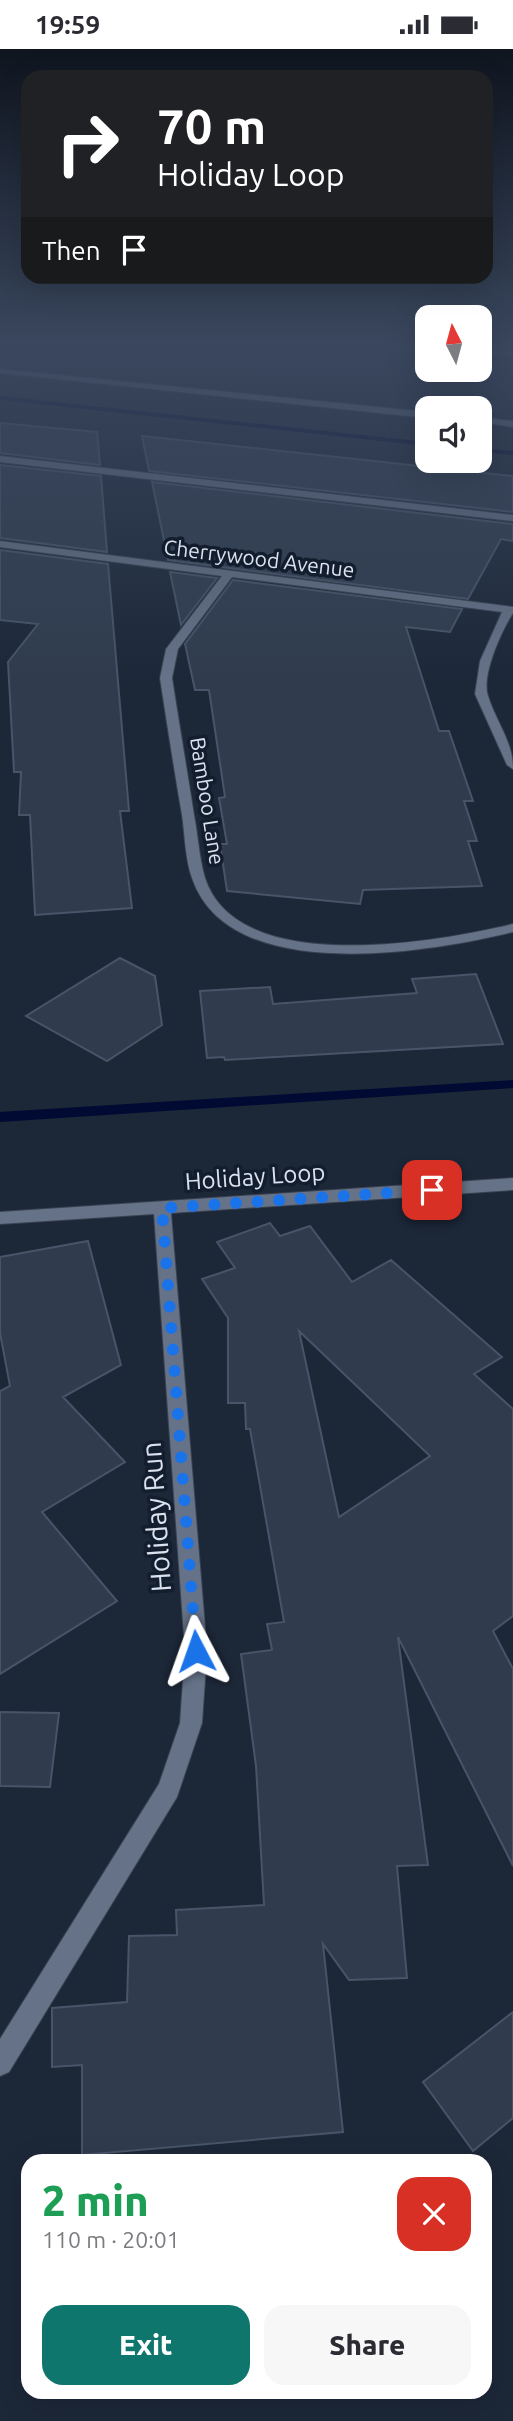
<!DOCTYPE html>
<html lang="en">
<head>
<meta charset="utf-8">
<style>
	:root { --surface:#fff; --page:#f7f7f7; --text:#2b2b33; --muted:#7c7c81; --accent:#0f766e }
	body { margin:0; font-family:Ubuntu,sans-serif; background:var(--page); color:var(--text); height:100vh; display:flex; flex-direction:column; font-size:26px; white-space:nowrap }
	* { box-sizing:border-box; margin:0 }
	p { font-size:23px; color:var(--muted) }
	.icon { flex:none; width:38px; height:38px; fill:none; stroke:currentColor; stroke-width:2; stroke-linecap:round; stroke-linejoin:round }
	.map { position:relative; flex:1; overflow:hidden }
	.drawer { position:absolute; left:21px; top:2105px; width:471px; height:245px; display:flex; flex-direction:column; background:var(--surface); border-radius:21px; box-shadow:0 7px 28px #0002 }
	.drawer>* { flex:none }
	.banner { position:absolute; left:21px; top:21px; width:472px; height:214px; border-radius:21px; box-shadow:0 7px 28px #0002; background:#202124; color:#fff; overflow:hidden }
	.needle { width:46px; rotate:354deg }
	.buttons { position:absolute; left:415px; top:256px; display:grid; gap:14px }
	.buttons a { display:grid; place-items:center; width:77px; height:77px; border-radius:14px; background:var(--surface); box-shadow:0 7px 28px #0002; font-size:35px }
	.pin { position:absolute; display:grid; place-items:center; width:60px; height:60px; color:#fff; margin:-30px; border-radius:14px; box-shadow:0 4px 10px #0006 }
	.me { position:absolute; width:77px; margin:-38px; rotate:356deg; stroke-linejoin:round; filter:drop-shadow(0 0 5px #0008) }
	.turn { display:flex; align-items:center; gap:24px; height:147px; padding:0 21px; font-size:32px }
	.turn .icon { width:91px; height:91px; stroke-width:2.5 }
	.turn b { display:block; font-size:49px; line-height:60px }
	.then { display:flex; align-items:center; height:66px; padding:0 21px; background:#0003; gap:14px; font-size:26px }
	.round { display:grid; place-items:center; flex:none; width:74px; height:74px; border-radius:21px; background:var(--page) }
	.headline { display:flex; align-items:center; justify-content:space-between; height:119px; padding:0 21px }
	h1 { font-size:42px; font-weight:800; line-height:52px; color:#1e9e55 }
	.primary-button { display:flex; gap:14px; margin-top:auto; padding:14px 21px }
	.primary-button a { flex:1; height:80px; border-radius:21px; background:var(--accent); color:#fff; font-size:28px; font-weight:800; line-height:80px; text-align:center }
	.primary-button a+a { background:var(--page); color:var(--text) }
	.status { display:flex; justify-content:space-between; align-items:center; height:49px; padding:0 35px; background:var(--surface); direction:ltr }
	.status svg { height:19px; fill:currentColor }
	.map>svg:first-child { display:block }
</style>
</head>
<body>
<div class="status"><b>19:59</b><svg viewBox="0 0 49 12"><path d="M0 12V9h3v3zM5 12V6h3v6zM10 12V3h3v9zM15 12V0h3v12zM26 1h20v11H26zM47 4h2v5h-2z"/></svg></div>
<div class="map">
<svg width="513" height="2372" viewBox="0 0 513 2372">
	<rect width="100%" height="100%" fill="#1c2738"/>
	<g fill="none" stroke-linecap="round" stroke-linejoin="round">
		<path fill="#000a32" fill-rule="evenodd" d="M 0,347 L 427,393 L 427,397 L 0,351 Z
			M 480,399 L 513,402 L 513,406 L 480,403 Z
			M 513,1031 L 513,1039 L 0,1073 L 0,1063 Z"/>
	</g>
	<path fill="#303c4e" stroke="#485468" stroke-width="2" fill-rule="evenodd" d="M 0,374 L 97,383 L 100,416 L 0,404 Z
		M 142,387 L 513,427 L 513,463 L 149,422 Z
		M 0,416 L 101,427 L 107,503 L 0,489 Z
		M 152,433 L 513,475 L 513,492 L 501,490 L 468,550 L 168,511 Z
		M 0,501 L 108,515 L 129,762 L 120,762 L 132,859 L 35,866 L 30,766 L 19,766 L 21,723 L 14,723 L 8,613 L 38,575 L 0,571 Z
		M 170,523 L 217,529 L 181,576 Z
		M 233,531 L 462,560 L 450,583 L 406,578 L 439,682 L 449,682 L 473,752 L 464,752 L 477,792 L 468,792 L 482,837 L 363,841 L 360,855 L 227,842 L 220,795 L 227,795 L 219,749 L 225,748 L 209,641 L 195,641 L 185,595 Z
		M 120,909 L 155,927 L 162,976 L 107,1012 L 26,967 Z
		M 476,925 L 503,995 L 225,1011 L 224,1008 L 207,1009 L 200,942 L 270,938 L 273,955 L 417,944 L 412,930 Z
		M 270,1174 L 280,1187 L 310,1177 L 352,1233 L 391,1211 L 502,1308 L 474,1325 L 513,1360 L 513,1567 L 493,1582 L 513,1620 L 513,1817 L 398,1588 L 428,1816 L 397,1817 L 407,1929 L 349,1931 L 323,1895 L 343,2083 L 82,2106 L 82,2016 L 52,2018 L 52,1959 L 127,1953 L 129,1887 L 177,1886 L 176,1861 L 264,1856 L 256,1717 L 241,1605 L 272,1601 L 267,1575 L 284,1573 L 250,1380 L 246,1380 L 245,1354 L 228,1354 L 228,1269 L 202,1230 L 235,1219 L 217,1193 ZM 299,1282 L 430,1407 L 339,1468 Z
		M 88,1192 L 121,1316 L 63,1348 L 125,1413 L 42,1463 L 117,1552 L 0,1625 L 0,1342 L 10,1337 L 0,1284 L 0,1208 Z
		M 0,1663 L 59,1664 L 50,1738 L 0,1737 Z
		M 513,1963 L 513,2069 L 473,2102 L 423,2033 Z"/>
	<g fill="none" stroke-linecap="round" stroke-linejoin="round">
		<defs>
			<path id="minor" d="M 480,300 L 513,303 L 513,307 L 480,304 Z
				M 0,320 L 427,363 L 427,369 L 0,324 Z
				M 480,368 L 513,372 L 513,378 L 480,373 Z
				M 0,407 L 513,466 L 513,472 L 0,413 Z
				M 0,492 L 513,558 L 513,564 C 502,581 481,626 488,647 C 496,673 513,692 513,720 L 507,716 L 475,645 L 480,612 L 502,563 L 232,528 L 178,600 L 172,629 C 179,675 187,720 194,766 C 198,786 199,809 205,829 C 238,929 437,893 513,875 L 513,883 C 430,903 229,938 192,829 C 185,810 185,786 182,766 C 174,720 167,675 160,629 L 166,600 L 222,527 L 0,498 Z
				M 513,1129 L 513,1141 L 171,1164 L 207,1602 L 202,1674 L 177,1748 L 9,2023 L 0,2027 L 0,1990 L 159,1735 L 180,1674 L 185,1602 L 154,1165 L 0,1175 L 0,1163 Z"/>
		</defs>
		<use href="#minor" stroke="#394251" stroke-width="2"/>
		<use href="#minor" fill="#657287" fill-rule="evenodd"/>
	</g>
	<linearGradient id="sky" x2="0" y2="1"><stop stop-color="#0f151f"/><stop offset="0.47" stop-color="#3a475e"/><stop offset="1" stop-color="#3a475e" stop-opacity="0"/></linearGradient>
	<rect width="513" height="631" fill="url(#sky)"/>
	<g fill="none" stroke-linecap="round" stroke-linejoin="round">
		<path stroke="#1a73e8" stroke-width="12" stroke-dasharray="0 21.6" d="M 196,1602 L 162,1159 L 432,1141"/>
	</g>
	<g text-anchor="middle" stroke-width="7" stroke-linejoin="round" paint-order="stroke">
		<g font-size="21" fill="#dbe2ee" stroke="#121d2e">
			<text transform="translate(259 510) rotate(7)" y="7">Cherrywood Avenue</text>
			<text transform="translate(207 752) rotate(81)" y="7">Bamboo Lane</text>
		</g>
		<g font-size="24" fill="#dbe2ee" stroke="#121d2e">
			<text transform="translate(255 1128) rotate(-4)" y="8">Holiday Loop</text>
		</g>
		<g font-size="28" fill="#dbe2ee" stroke="#121d2e">
			<text transform="translate(156 1468) rotate(-94)" y="10">Holiday Run</text>
		</g>
	</g>
</svg>
<div class="buttons">
<a><svg class="needle" viewBox="-14 -14 28 28"><path d="M0-13l5 13h-10z" fill="#e53935"/><path d="M0 13l5-13h-10z" fill="#7c7c81"/></svg></a>
<a><svg class="icon" aria-label="sound" viewBox="0 0 24 24"><path d="M4 9h4l5-4v14l-5-4H4zM17 9q2 3 0 6"/></svg></a>
</div>
<div class="pin" style="left:432px;top:1141px;background:#d93025"><svg class="icon" aria-label="arrive" viewBox="0 0 24 24"><path d="M6 21V4h12l-3 4 3 4H6"/></svg></div>
<svg class="me" style="left:196px;top:1602px" viewBox="-20 -20 40 40"><path d="M0-17L14 15 0 8-14 15z" fill="#1a73e8" stroke="#fff" stroke-width="4"/></svg>
<div class="banner">
<div class="turn"><svg class="icon" aria-label="right" viewBox="0 0 24 24"><path d="M7 20v-9h11M14 6l5 5-5 5"/></svg><div><b>70 m</b>Holiday Loop</div></div>
<div class="then">Then<svg class="icon" aria-label="arrive" viewBox="0 0 24 24"><path d="M6 21V4h12l-3 4 3 4H6"/></svg></div>
</div>
<section class="drawer">
<div class="headline"><div><h1>2 min</h1><p>110 m · 20:01</p></div><a class="round" style="background:#d93025;color:#fff"><svg class="icon" aria-label="close" viewBox="0 0 24 24"><path d="M6 6l12 12M18 6L6 18"/></svg></a></div>
<div class="primary-button"><a>Exit</a><a>Share</a></div>
</section>
</div>
</body>
</html>
